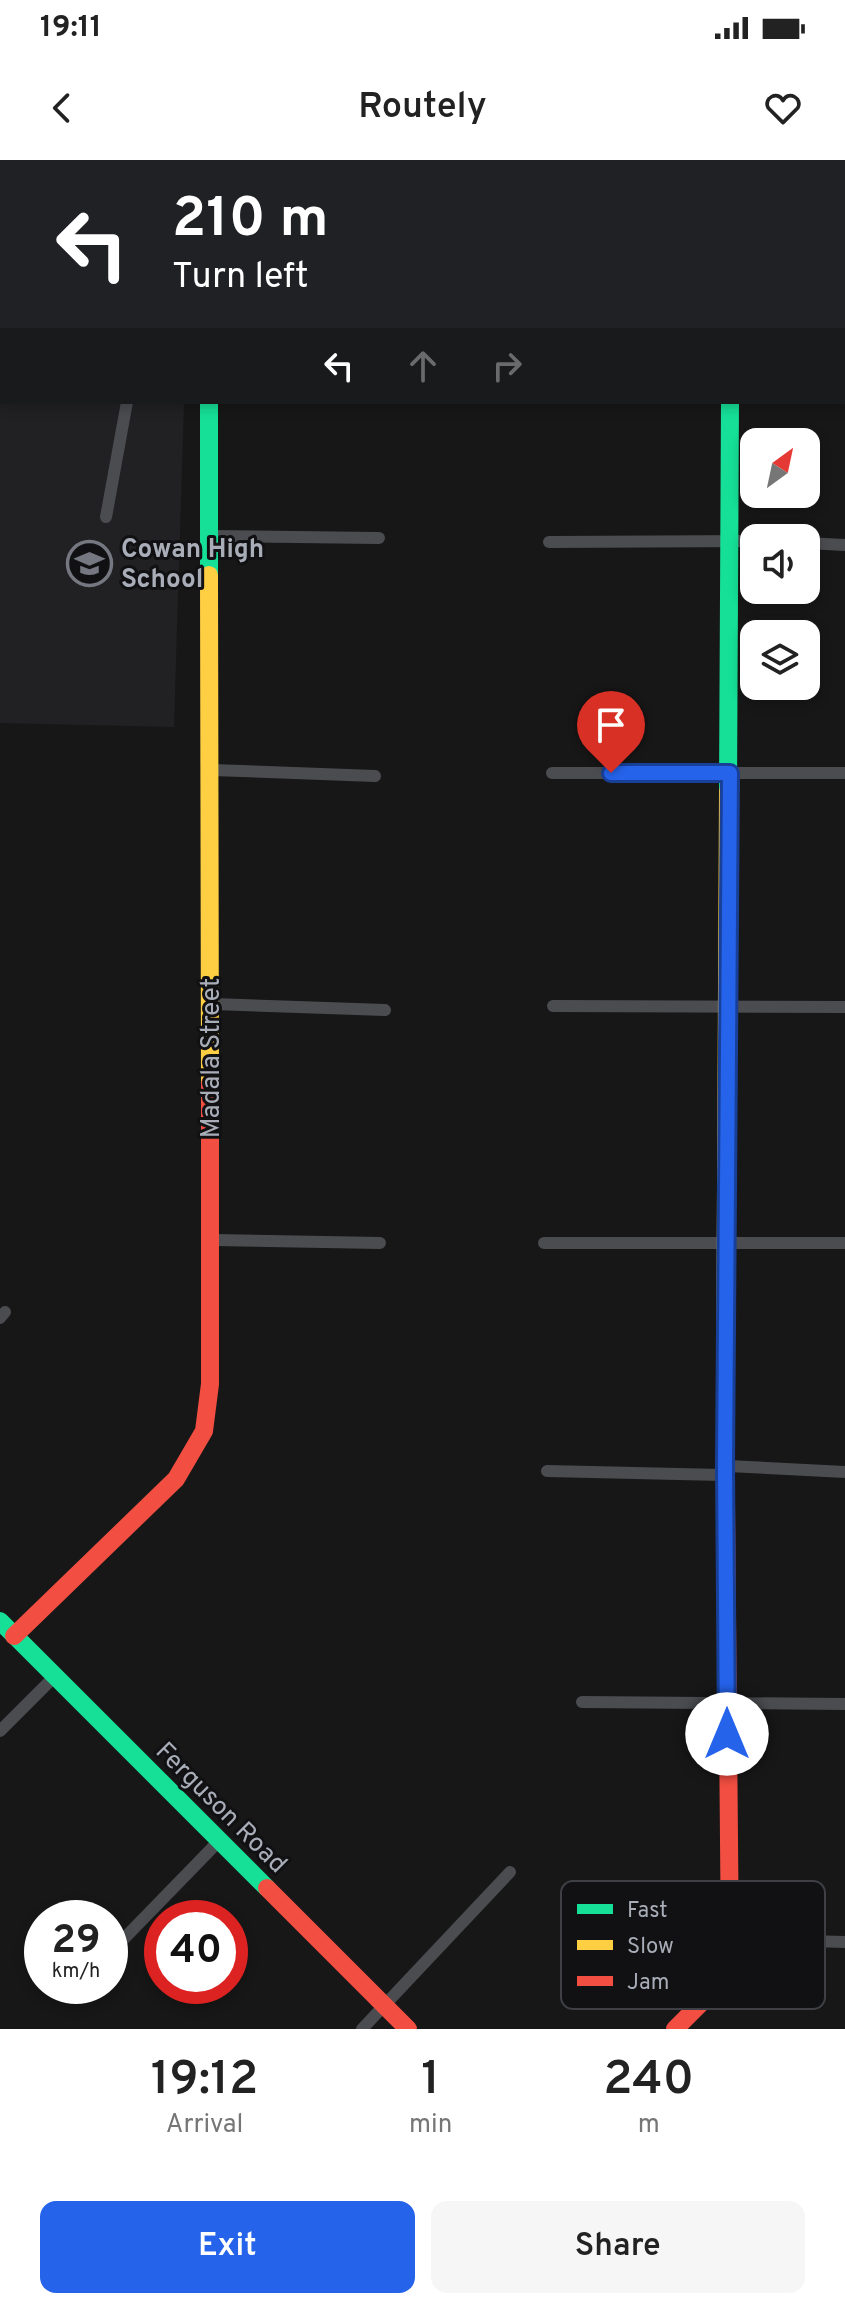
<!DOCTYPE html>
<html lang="en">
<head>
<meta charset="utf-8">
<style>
	:root { --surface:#fff; --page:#f6f6f6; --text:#222; --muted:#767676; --accent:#2563eb }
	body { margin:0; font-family:Overpass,sans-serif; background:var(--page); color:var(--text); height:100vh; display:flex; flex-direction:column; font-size:30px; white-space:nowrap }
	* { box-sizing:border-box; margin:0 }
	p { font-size:26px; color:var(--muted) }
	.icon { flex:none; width:44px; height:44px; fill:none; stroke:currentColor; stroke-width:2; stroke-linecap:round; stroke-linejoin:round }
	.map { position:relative; height:1869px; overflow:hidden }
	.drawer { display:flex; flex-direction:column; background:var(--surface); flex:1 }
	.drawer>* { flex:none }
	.banner { position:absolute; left:0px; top:0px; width:846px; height:244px; box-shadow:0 4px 12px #0003; background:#202124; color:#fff; overflow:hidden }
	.needle { width:52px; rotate:33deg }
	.buttons { position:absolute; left:740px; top:268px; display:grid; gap:16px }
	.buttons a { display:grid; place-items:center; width:80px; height:80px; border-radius:16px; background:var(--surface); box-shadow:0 4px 12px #0003; font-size:40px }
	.speed { position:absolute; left:24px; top:1740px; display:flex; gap:16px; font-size:40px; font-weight:700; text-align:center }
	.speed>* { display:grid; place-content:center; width:104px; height:104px; border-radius:50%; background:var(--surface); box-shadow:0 4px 12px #0003; line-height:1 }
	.speed small { font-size:20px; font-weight:400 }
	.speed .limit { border:12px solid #d22; background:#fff; color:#111 }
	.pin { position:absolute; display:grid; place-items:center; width:68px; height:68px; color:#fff; margin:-82px -34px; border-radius:50% 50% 50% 0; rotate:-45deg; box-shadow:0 0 8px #0007 }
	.pin .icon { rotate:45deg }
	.me { position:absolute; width:88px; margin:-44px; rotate:0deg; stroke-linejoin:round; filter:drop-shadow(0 0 6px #0008) }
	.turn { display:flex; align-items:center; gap:28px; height:168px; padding:0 40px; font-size:36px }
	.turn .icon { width:104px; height:104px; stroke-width:2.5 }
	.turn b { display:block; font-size:56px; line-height:68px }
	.lanes { display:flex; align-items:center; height:76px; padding:0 40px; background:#0003; justify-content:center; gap:40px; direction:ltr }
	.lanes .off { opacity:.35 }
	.eta { display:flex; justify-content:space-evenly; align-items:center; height:136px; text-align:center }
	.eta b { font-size:48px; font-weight:600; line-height:56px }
	.action { display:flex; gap:16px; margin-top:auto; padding:16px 40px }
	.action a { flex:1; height:92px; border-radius:16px; background:var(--accent); color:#fff; font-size:32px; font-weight:600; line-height:92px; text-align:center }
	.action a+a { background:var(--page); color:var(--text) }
	.status { display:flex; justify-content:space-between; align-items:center; height:56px; padding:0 40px; background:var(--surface); direction:ltr }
	.status svg { height:22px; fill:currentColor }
	header { display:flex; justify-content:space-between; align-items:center; height:104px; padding:0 40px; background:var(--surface); font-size:36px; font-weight:600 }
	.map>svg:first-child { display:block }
</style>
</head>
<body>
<div class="status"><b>19:11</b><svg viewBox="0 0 49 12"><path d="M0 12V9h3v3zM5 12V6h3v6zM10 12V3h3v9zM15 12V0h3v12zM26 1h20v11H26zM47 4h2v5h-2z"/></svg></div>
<header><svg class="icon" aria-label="back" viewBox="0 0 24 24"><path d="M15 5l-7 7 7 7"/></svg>Routely<svg class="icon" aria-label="heart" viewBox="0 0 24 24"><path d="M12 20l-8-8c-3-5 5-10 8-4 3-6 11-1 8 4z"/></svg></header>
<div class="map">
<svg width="845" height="1869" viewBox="0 0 845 1869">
	<rect width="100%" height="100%" fill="#171717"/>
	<path fill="#212123" d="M 0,44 L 2,242 L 184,242 L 174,567 L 0,563 Z"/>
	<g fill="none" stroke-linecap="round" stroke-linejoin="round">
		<path stroke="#4b4c50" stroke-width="12" d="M 844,145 L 845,145
			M 106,357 L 127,242
			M 212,376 L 379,378
			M 549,382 L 754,381
			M 806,383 L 845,385
			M 212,610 L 375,616
			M 552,613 L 845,613
			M 213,844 L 385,850
			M 553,846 L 845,847
			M 214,1080 L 380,1083
			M 544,1083 L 845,1083
			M 0,1158 L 5,1152
			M 728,1306 L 845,1312
			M 547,1311 L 722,1315
			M 582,1542 L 845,1544
			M 0,1571 L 52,1519
			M 732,1779 L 845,1782
			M 110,1793 L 217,1683
			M 76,1828 L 78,1826
			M 362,1869 L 510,1712"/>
		<path stroke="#4b4c50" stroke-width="26" d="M 209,0 L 209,2
			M 728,0 L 728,2"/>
		<path stroke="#16e098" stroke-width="18" d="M 209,242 L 209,415
			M 728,631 L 730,242
			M 0,1461 L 267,1728"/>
		<path stroke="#ffcf43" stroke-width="18" d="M 209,415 L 210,924
			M 725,1228 L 728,631"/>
		<path stroke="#f24e42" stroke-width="18" d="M 14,1476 L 176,1319 L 204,1271 L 210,1224 L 210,924
			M 267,1728 L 408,1869
			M 675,1869 L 712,1832 L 730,1793 L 725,1228"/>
	</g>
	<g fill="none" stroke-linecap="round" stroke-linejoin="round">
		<defs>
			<path id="route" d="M 611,613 L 730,613 L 725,1306 L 727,1574"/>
		</defs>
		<use href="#route" stroke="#184099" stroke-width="20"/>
		<use href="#route" stroke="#2563eb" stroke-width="14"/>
	</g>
	<defs>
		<symbol id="school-ring" viewBox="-11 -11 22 22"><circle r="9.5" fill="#111113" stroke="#757880" stroke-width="1.5"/><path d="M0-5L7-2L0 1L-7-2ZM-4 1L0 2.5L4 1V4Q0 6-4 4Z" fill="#757880"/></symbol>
	</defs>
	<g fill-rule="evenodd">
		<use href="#school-ring" x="64" y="378" width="51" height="51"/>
	</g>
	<g text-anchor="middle" stroke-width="6" stroke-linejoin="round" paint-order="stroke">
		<g font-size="26" font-weight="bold" fill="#a8adb8" stroke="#111113" text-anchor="start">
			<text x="121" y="397">Cowan High<tspan x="121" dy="30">School</tspan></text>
		</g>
		<g font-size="26" fill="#a8adb8" stroke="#111113">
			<text transform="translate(210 898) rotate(-90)" y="9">Madala Street</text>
			<text transform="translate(222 1647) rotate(45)" y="9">Ferguson Road</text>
		</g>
	</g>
	<rect x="561" y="1721" width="264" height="128" rx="12" fill="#111113" stroke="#3e4045" stroke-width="2"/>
	<rect x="577" y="1744" width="36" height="10" fill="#16e098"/>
	<rect x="577" y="1780" width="36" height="10" fill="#ffcf43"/>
	<rect x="577" y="1816" width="36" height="10" fill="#f24e42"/>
	<g font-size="22" fill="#a8adb8">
		<text x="627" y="1757">Fast</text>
		<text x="627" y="1793">Slow</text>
		<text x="627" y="1829">Jam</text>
	</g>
</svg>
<div class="buttons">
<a><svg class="needle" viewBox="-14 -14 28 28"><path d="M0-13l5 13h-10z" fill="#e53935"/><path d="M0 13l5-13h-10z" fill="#767676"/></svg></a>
<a><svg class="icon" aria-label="sound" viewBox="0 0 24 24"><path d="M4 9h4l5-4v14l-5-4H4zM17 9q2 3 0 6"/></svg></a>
<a><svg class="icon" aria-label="layers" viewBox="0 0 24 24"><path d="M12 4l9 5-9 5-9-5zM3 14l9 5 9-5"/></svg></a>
</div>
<div class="speed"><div>29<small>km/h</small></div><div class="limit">40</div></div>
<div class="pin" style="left:611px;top:613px;background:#d93025"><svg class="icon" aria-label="arrive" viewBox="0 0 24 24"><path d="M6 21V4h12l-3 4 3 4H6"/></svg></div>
<svg class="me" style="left:727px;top:1574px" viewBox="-20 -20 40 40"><circle r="19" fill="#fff"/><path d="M0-13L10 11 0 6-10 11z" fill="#2563eb"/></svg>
<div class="banner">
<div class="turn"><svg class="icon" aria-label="left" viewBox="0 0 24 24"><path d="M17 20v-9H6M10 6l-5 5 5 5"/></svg><div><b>210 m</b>Turn left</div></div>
<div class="lanes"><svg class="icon" aria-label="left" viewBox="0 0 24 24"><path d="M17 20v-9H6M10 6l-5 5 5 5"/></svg><svg class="icon off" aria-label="ahead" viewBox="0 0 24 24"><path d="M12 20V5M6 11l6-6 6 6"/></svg><svg class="icon off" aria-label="right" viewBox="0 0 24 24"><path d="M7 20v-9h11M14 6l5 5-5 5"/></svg></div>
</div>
</div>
<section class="drawer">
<div class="eta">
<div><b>19:12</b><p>Arrival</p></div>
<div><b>1</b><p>min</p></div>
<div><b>240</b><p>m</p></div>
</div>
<div class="action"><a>Exit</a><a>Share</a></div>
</section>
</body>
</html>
